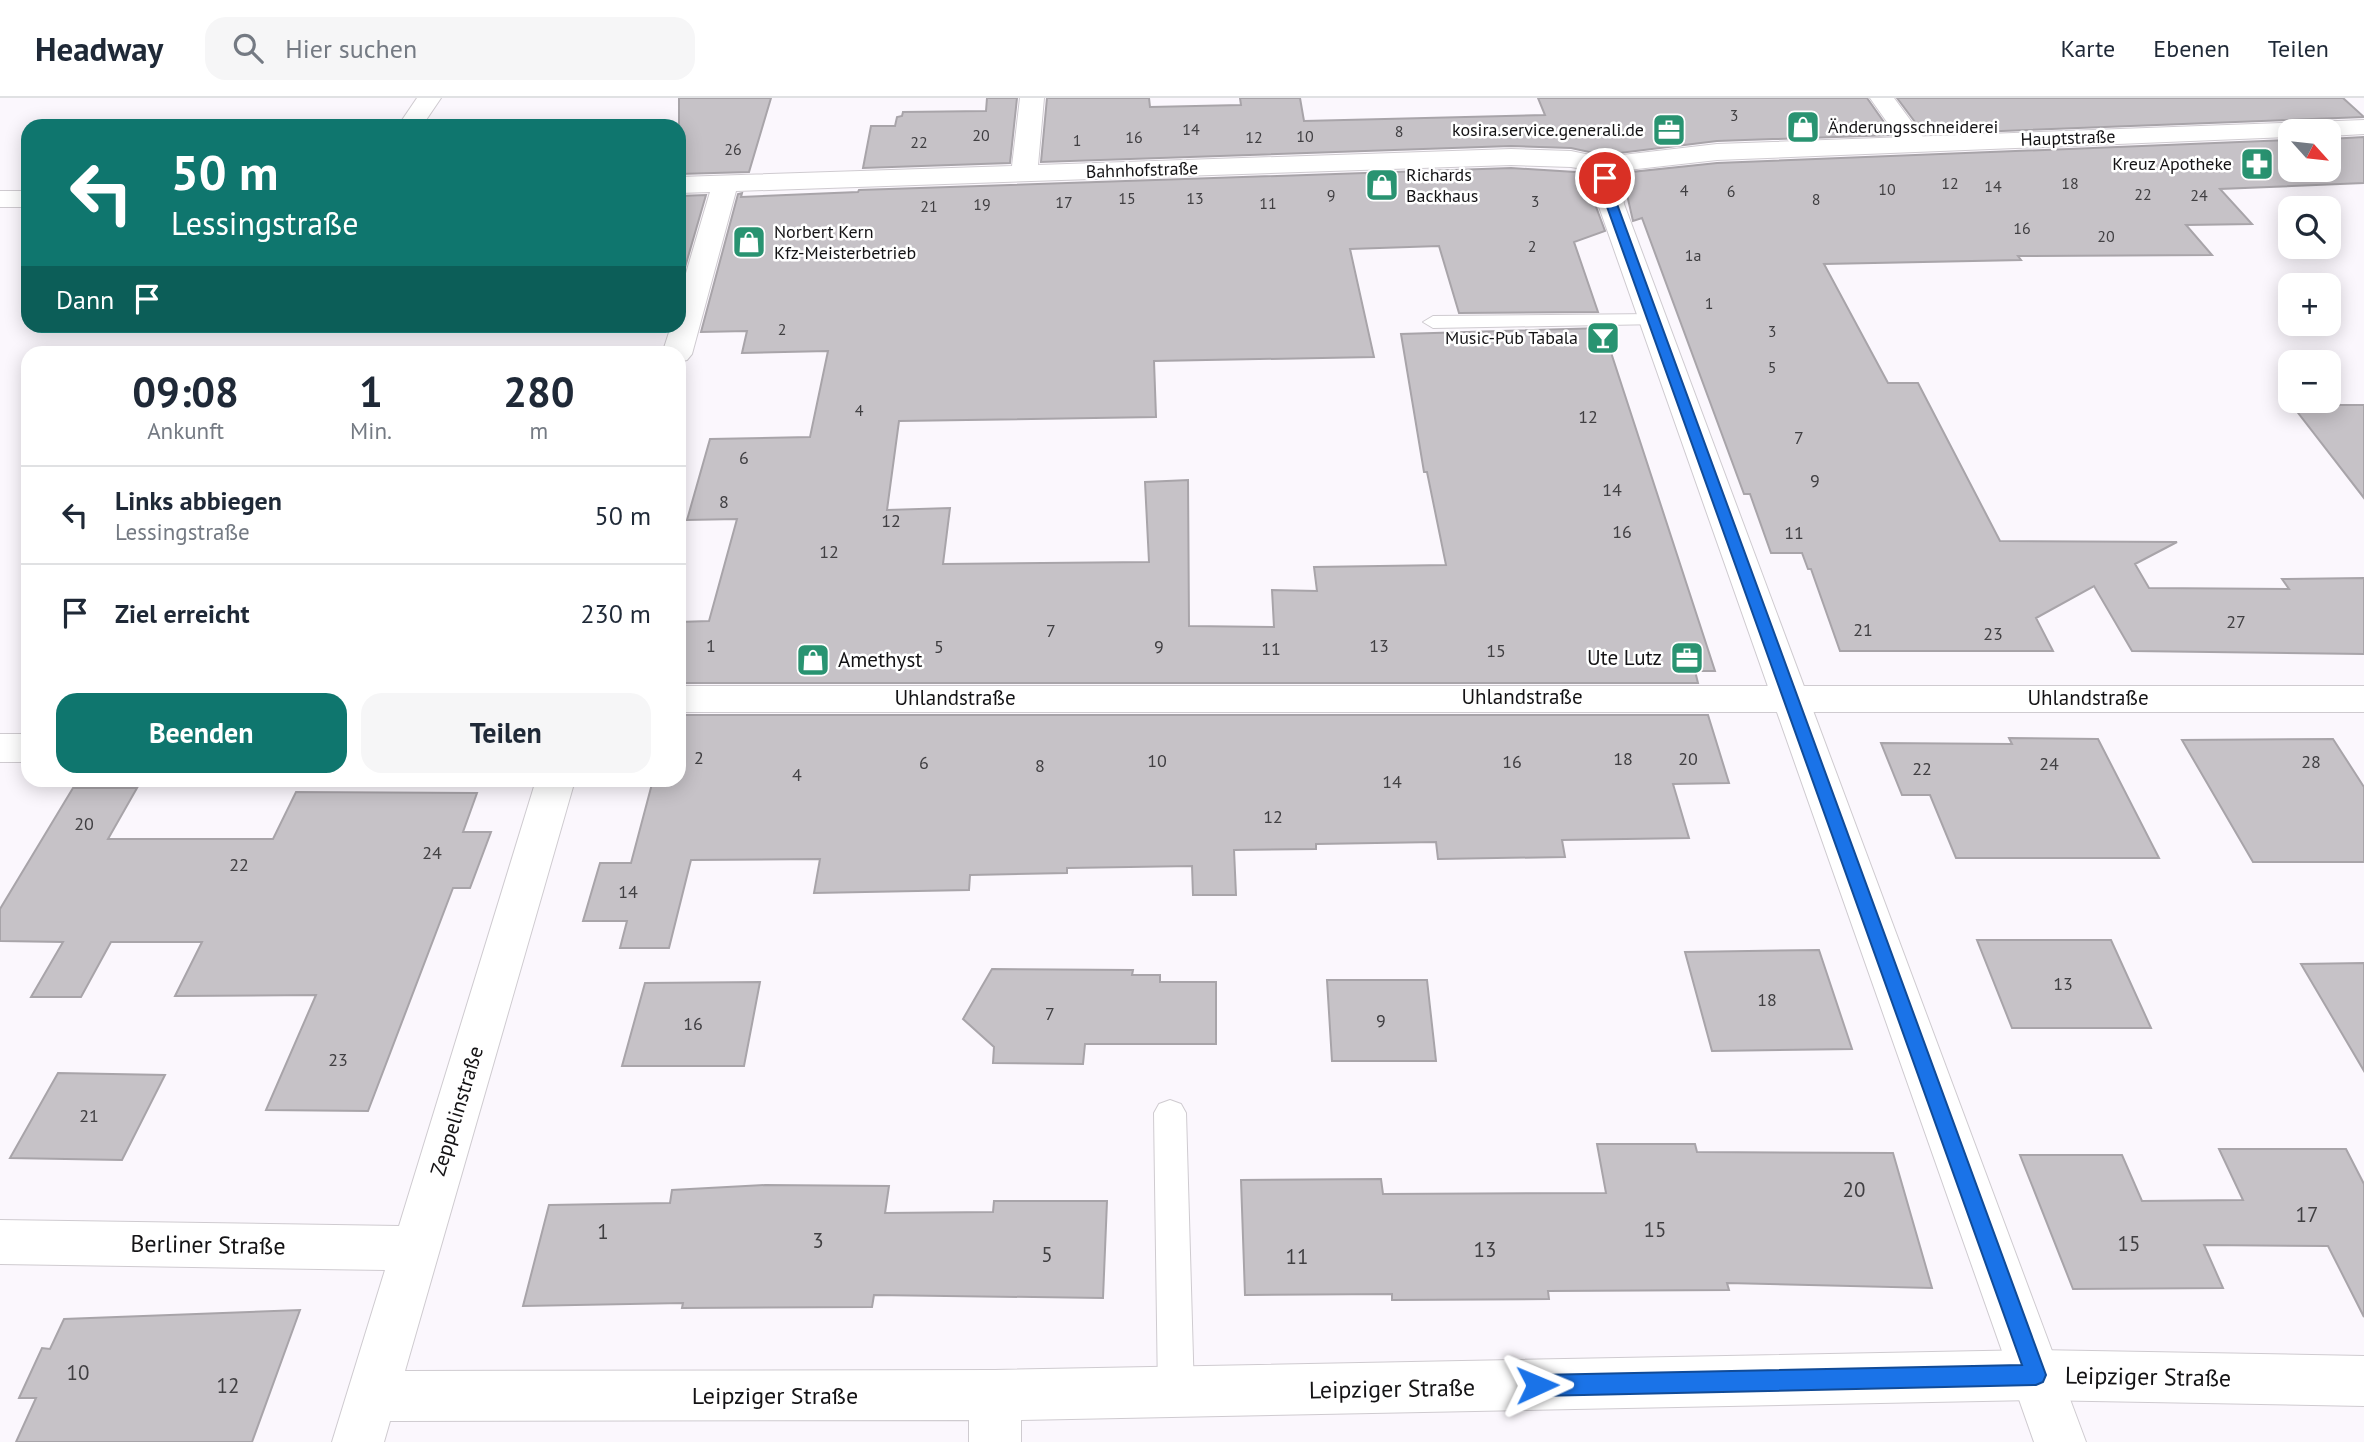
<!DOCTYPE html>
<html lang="de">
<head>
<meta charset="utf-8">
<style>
	:root { --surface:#fff; --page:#f6f6f7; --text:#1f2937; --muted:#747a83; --line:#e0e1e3; --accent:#0f766e }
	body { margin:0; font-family:"PT Sans",sans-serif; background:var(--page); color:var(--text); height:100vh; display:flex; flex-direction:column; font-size:26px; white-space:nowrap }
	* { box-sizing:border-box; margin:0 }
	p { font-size:23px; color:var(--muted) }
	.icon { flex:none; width:38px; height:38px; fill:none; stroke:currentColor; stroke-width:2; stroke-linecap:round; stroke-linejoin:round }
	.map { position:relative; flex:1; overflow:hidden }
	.side { position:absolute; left:21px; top:248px; width:665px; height:441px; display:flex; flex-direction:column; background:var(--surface); border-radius:21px; box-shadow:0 4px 18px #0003 }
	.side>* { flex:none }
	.banner { position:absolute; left:21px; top:21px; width:665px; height:214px; border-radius:21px; box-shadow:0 4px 18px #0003; background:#0f766e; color:#fff; overflow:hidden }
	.needle { width:46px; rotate:117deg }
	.controls { position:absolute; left:2278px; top:21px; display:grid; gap:14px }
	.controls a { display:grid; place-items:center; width:63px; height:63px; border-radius:14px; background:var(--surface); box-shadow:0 4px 18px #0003; font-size:35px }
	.pin { position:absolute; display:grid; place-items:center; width:60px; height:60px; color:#fff; margin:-30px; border:4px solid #fff; border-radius:50%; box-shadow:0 2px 7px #0007 }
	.me { position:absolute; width:77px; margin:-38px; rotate:89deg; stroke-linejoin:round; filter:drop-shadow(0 0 5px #0008) }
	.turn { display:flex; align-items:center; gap:24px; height:147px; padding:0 35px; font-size:32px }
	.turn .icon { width:91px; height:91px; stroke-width:2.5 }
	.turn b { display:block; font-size:49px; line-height:60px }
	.then { display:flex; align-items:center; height:66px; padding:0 35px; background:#0003; gap:14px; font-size:26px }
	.eta { display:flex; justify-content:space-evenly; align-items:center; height:119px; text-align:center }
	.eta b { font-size:42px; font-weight:800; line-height:49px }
	.button { display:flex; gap:14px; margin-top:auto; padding:14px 35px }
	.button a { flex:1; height:80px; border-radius:21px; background:var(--accent); color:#fff; font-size:28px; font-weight:800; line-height:80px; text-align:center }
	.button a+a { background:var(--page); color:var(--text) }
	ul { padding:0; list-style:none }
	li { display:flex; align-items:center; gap:21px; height:98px; padding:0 35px; border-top:2px solid var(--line) }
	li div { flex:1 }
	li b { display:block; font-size:26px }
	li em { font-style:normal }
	header { display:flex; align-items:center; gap:42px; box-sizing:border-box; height:98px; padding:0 35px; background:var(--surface); border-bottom:2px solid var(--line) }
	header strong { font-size:33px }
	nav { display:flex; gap:38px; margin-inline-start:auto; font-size:24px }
	.search { width:490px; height:63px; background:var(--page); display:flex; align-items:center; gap:18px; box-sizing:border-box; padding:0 24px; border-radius:21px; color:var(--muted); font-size:26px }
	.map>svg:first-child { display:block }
</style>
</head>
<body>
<header>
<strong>Headway</strong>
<div class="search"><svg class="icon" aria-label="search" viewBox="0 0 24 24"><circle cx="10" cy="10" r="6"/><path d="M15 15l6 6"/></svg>Hier suchen</div>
<nav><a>Karte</a><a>Ebenen</a><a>Teilen</a></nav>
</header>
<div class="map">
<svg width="2364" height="1344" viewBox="0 0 2364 1344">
	<rect width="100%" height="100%" fill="#fbf7fd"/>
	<path fill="#c6c2c7" stroke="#a8a4a9" stroke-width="2" d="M 679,0 L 771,0 L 749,74 L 679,76 Z
		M 987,0 L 1017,0 L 1010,65 L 863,70 L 871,28 L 895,28 L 897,19 L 902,18 L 903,14 L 986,13 Z
		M 1047,0 L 1149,0 L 1150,9 L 1241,7 L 1240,0 L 1300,0 L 1304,23 L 1545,17 L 1538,0 L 1867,0 L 1893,37 L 1717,43 L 1603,57 L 1571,50 L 1511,48 L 1041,64 Z
		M 1897,0 L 2343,0 L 2364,19 L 1924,36 Z
		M 2364,39 L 2364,85 L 2220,91 L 2252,126 L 2186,127 L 2212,157 L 2018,158 L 2021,162 L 1824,166 L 1888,285 L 1918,285 L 2000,443 L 2177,444 L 2135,466 L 2149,490 L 2289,491 L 2282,481 L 2364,480 L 2364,556 L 2132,553 L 2094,488 L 2036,520 L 2053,553 L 1840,553 L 1811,471 L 1808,471 L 1802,455 L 1771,455 L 1750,396 L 1744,396 L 1642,120 L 1633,123 L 1622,75 L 1717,65 L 2291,42 L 2291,72 L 2329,72 L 2329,41 Z
		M 1511,70 L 1591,75 L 1595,106 L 1605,133 L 1574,144 L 1598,214 L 1459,215 L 1439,148 L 1350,151 L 1374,259 L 1154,263 L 1156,319 L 899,323 L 887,412 L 950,410 L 943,466 L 1149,464 L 1145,384 L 1188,382 L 1189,528 L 1274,529 L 1272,492 L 1317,493 L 1314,469 L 1446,467 L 1427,374 L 1424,374 L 1401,236 L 1603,230 L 1715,573 L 1695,573 L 1698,585 L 679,585 L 679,524 L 709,523 L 737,421 L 687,422 L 710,341 L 810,339 L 828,253 L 742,255 L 747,233 L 701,234 L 738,96 L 742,95 L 741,99 L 858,94 L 859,92 Z
		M 706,97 L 679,190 L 679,98 Z
		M 2292,307 L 2364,307 L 2364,400 Z
		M 679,617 L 1708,617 L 1729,685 L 1673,686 L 1689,740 L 1562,742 L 1565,759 L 1438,761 L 1436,744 L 1316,746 L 1316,751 L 1234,752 L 1236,797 L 1193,797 L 1192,768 L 1067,770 L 1067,775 L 970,777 L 969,792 L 814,795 L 820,761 L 691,762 L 669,850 L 620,850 L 627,823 L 583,823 L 600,765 L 631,765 L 653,682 L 679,682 Z
		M 2009,640 L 2098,641 L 2159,760 L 1956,760 L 1930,697 L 1902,697 L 1881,645 L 2012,646 Z
		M 2333,641 L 2364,689 L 2364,764 L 2253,764 L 2182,642 Z
		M 73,690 L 137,690 L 108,741 L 273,741 L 296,694 L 477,695 L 463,734 L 491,734 L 470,790 L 453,790 L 368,1013 L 266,1012 L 316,897 L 175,898 L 202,844 L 111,844 L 81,899 L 31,899 L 63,844 L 0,843 L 0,811 Z
		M 1977,842 L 2111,842 L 2151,930 L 2012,930 Z
		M 1819,852 L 1852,951 L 1712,953 L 1685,854 Z
		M 2364,865 L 2364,973 L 2301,866 Z
		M 992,871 L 1133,872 L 1132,877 L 1160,877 L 1160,884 L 1216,884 L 1216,946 L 1085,946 L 1083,966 L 993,965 L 994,949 L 963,921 Z
		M 1327,882 L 1427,882 L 1436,963 L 1332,963 Z
		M 760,884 L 744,968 L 622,968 L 645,885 Z
		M 58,975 L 165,977 L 122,1062 L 10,1060 Z
		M 1597,1046 L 1695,1046 L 1697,1054 L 1893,1055 L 1932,1190 L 1727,1185 L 1729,1192 L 1548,1193 L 1549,1201 L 1392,1202 L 1392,1196 L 1245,1197 L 1241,1082 L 1381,1081 L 1383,1096 L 1606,1095 Z
		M 2219,1051 L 2346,1051 L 2364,1086 L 2364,1219 L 2328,1148 L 2204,1147 L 2223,1190 L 2073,1191 L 2020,1057 L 2122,1057 L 2142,1103 L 2243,1102 Z
		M 765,1087 L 889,1088 L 885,1115 L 993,1114 L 994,1103 L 1107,1103 L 1103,1200 L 874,1197 L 872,1209 L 682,1210 L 683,1205 L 523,1208 L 549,1107 L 670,1105 L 672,1092 Z
		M 300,1212 L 252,1344 L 16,1344 L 36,1300 L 19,1300 L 42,1250 L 50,1251 L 64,1221 Z"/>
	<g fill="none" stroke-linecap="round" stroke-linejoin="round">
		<defs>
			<path id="lane" d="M 1654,216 L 1661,218 L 1664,222 L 1661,226 L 1433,230 L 1423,224 L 1433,218 Z
				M 1170,1002 L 1181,1006 L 1186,1015 L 1194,1295 L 1188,1307 L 1176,1312 L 1164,1307 L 1158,1295 L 1154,1015 L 1159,1006 Z"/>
			<path id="street" d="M 417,0 L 441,0 L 422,28 L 398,28 Z
				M 1020,0 L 1044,0 L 1038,67 L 1511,51 L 1571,53 L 1614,62 L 1618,67 L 1614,72 L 1605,75 L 1571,69 L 1511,67 L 736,93 L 692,256 L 687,262 L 679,264 L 679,256 L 662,256 L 671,228 L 679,228 L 679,199 L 710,94 L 679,95 L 679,79 L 1012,68 Z
				M 1870,0 L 1894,0 L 1928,46 L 1924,51 L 1906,51 Z
				M 0,93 L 28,93 L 28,109 L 0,109 Z
				M 679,588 L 2364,588 L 2364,614 L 679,614 Z
				M 0,636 L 28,636 L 28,664 L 0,664 Z
				M 536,682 L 575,682 L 405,1273 L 995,1272 L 2036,1252 L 2364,1258 L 2364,1308 L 2036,1302 L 1021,1322 L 1021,1344 L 969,1344 L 969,1322 L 390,1323 L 384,1344 L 332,1344 L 385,1172 L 0,1166 L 0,1122 L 399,1128 Z"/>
			<path id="secondary" d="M 2364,22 L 2364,36 L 2329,38 L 2329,33 L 2291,33 L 2291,39 L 1717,62 L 1619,73 L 1624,106 L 2086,1344 L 2034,1344 L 1598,106 L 1592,67 L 1596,62 L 1605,59 L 1717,46 Z"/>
		</defs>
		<use href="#lane" stroke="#cfcbd0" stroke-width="2"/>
		<use href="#street" stroke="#cfcbd0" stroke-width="2"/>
		<use href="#secondary" stroke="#cfcbd0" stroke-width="2"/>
		<use href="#lane" fill="#fff" fill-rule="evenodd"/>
		<use href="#street" fill="#fff" fill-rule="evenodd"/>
		<use href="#secondary" fill="#fff" fill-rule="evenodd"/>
	</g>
	<path fill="#1a73e8" stroke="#114b97" stroke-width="2" d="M 1605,77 L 1611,80 L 1617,106 L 2046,1277 L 2043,1284 L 2036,1287 L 1537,1298 L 1529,1295 L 1526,1287 L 1529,1280 L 1537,1277 L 2022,1267 L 1606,106 L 1600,80 Z"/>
	<defs>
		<symbol id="shop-square" viewBox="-11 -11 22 22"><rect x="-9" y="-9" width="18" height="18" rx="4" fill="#299371" stroke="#fff"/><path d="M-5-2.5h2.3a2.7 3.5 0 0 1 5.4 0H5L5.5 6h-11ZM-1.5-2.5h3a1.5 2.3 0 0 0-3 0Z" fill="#fff"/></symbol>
		<symbol id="office-square" viewBox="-11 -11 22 22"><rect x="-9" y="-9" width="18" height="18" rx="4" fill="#299371" stroke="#fff"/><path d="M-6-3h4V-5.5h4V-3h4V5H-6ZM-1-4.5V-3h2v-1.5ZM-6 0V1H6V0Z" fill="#fff"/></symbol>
		<symbol id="pharmacy-square" viewBox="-11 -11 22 22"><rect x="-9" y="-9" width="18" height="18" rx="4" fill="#299371" stroke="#fff"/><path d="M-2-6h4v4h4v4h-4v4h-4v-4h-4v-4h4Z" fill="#fff"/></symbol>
		<symbol id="bar-square" viewBox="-11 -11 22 22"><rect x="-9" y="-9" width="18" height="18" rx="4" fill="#299371" stroke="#fff"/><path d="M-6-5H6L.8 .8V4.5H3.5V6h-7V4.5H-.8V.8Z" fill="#fff"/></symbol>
	</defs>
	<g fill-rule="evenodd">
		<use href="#shop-square" x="1784" y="10" width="38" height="38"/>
		<use href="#office-square" x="1650" y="13" width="38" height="38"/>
		<use href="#pharmacy-square" x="2238" y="47" width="38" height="38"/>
		<use href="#shop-square" x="1363" y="68" width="38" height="38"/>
		<use href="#shop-square" x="730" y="125" width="38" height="38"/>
		<use href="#bar-square" x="1584" y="221" width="38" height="38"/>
		<use href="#office-square" x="1668" y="541" width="38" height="38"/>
		<use href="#shop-square" x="794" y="543" width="38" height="38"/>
	</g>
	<g text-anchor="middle" stroke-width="5" stroke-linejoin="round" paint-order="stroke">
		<g font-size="16" fill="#403f42">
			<text x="1734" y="23">3</text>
			<text x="1191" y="37">14</text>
			<text x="1399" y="39">8</text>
			<text x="981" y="43">20</text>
			<text x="1305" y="44">10</text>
			<text x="1134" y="45">16</text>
			<text x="1254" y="45">12</text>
			<text x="1077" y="48">1</text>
			<text x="919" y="50">22</text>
			<text x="733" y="57">26</text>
			<text x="1950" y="91">12</text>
			<text x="2070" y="91">18</text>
			<text x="1993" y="94">14</text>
			<text x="1887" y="97">10</text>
			<text x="1684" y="98">4</text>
			<text x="1731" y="99">6</text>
			<text x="2143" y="102">22</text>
			<text x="1331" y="103">9</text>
			<text x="2199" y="103">24</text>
			<text x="1127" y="106">15</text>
			<text x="1195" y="106">13</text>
			<text x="1816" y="107">8</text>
			<text x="1535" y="109">3</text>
			<text x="1064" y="110">17</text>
			<text x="1268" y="111">11</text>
			<text x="982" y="112">19</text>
			<text x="929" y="114">21</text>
			<text x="2022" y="136">16</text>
			<text x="2106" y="144">20</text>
			<text x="1532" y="154">2</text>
			<text x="1693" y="163">1a</text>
			<text x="1709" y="211">1</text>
			<text x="782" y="237">2</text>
			<text x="1772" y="239">3</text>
			<text x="1772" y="275">5</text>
			<text x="859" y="318">4</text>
		</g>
		<g font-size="18" fill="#141315" stroke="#fff" text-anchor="start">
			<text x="1828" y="35">Änderungsschneiderei</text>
			<text x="1644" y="38" text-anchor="end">kosira.service.generali.de</text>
			<text x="2232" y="72" text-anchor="end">Kreuz Apotheke</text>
			<text x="1406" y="83">Richards<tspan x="1406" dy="21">Backhaus</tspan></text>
			<text x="774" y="140">Norbert Kern<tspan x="774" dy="21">Kfz-Meisterbetrieb</tspan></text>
			<text x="1578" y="246" text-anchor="end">Music-Pub Tabala</text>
		</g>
		<g font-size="18" fill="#141315" stroke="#fff">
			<text transform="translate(2068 40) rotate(-2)" y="6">Hauptstraße</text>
			<text transform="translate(1142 72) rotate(-2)" y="6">Bahnhofstraße</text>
		</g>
		<g font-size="18" fill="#403f42">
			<text x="1588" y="325">12</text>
			<text x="1799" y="346">7</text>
			<text x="744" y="366">6</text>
			<text x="1815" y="389">9</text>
			<text x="1612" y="398">14</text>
			<text x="724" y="410">8</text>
			<text x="891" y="429">12</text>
			<text x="1622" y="440">16</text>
			<text x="1794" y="441">11</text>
			<text x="829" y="460">12</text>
			<text x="2236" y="530">27</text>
			<text x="1863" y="538">21</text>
			<text x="1051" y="539">7</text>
			<text x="1993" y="542">23</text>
			<text x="711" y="554">1</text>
			<text x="1379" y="554">13</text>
			<text x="939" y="555">5</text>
			<text x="1159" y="555">9</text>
			<text x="1271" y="557">11</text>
			<text x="1496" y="559">15</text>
			<text x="699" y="666">2</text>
			<text x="1623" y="667">18</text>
			<text x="1688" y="667">20</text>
			<text x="1157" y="669">10</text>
			<text x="1512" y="670">16</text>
			<text x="2311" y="670">28</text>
			<text x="924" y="671">6</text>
			<text x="2049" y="672">24</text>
			<text x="1040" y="674">8</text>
			<text x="1922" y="677">22</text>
			<text x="797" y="683">4</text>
			<text x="1392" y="690">14</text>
			<text x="1273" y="725">12</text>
			<text x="84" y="732">20</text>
			<text x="432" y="761">24</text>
			<text x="239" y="773">22</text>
			<text x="628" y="800">14</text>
			<text x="2063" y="892">13</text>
			<text x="1767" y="908">18</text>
			<text x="1050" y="922">7</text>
			<text x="1381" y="929">9</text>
			<text x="693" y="932">16</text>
			<text x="338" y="968">23</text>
			<text x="89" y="1024">21</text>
		</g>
		<g font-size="21" fill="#141315" stroke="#fff" text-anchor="end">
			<text x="1662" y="567">Ute Lutz</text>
			<text x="838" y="569" text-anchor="start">Amethyst</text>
		</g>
		<g font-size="21" fill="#141315" stroke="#fff">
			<text x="1522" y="606">Uhlandstraße</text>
			<text x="955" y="607">Uhlandstraße</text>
			<text x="2088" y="607">Uhlandstraße</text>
			<text transform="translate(457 1013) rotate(-73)" y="7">Zeppelinstraße</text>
		</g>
		<g font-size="21" fill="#403f42">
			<text x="1854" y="1099">20</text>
			<text x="2307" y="1124">17</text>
			<text x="1655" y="1139">15</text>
			<text x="603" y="1141">1</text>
			<text x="818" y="1150">3</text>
			<text x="2129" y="1153">15</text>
			<text x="1485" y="1159">13</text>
			<text x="1047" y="1164">5</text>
			<text x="1297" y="1166">11</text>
			<text x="78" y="1282">10</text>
			<text x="228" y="1295">12</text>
		</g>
		<g font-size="24" fill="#141315" stroke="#fff">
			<text transform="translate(208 1147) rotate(1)" y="8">Berliner Straße</text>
			<text transform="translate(2148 1279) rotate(1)" y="8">Leipziger Straße</text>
			<text transform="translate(1392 1291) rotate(-1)" y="8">Leipziger Straße</text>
			<text x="775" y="1306">Leipziger Straße</text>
		</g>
	</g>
</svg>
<div class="controls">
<a><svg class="needle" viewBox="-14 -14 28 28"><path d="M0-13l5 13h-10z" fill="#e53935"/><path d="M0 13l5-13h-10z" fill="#747a83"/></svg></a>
<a><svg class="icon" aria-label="search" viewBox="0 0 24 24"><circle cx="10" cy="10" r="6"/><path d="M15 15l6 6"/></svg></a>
<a>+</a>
<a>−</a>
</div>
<div class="pin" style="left:1605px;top:80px;background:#d93025"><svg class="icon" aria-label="arrive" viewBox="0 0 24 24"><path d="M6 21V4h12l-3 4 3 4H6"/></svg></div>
<svg class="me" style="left:1537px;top:1287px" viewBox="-20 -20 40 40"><path d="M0-17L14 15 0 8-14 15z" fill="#1a73e8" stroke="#fff" stroke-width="4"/></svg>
<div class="banner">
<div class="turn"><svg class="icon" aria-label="left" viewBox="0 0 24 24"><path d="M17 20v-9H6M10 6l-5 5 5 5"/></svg><div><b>50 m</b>Lessingstraße</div></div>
<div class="then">Dann<svg class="icon" aria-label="arrive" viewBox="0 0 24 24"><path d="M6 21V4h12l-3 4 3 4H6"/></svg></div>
</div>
<section class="side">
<div class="eta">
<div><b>09:08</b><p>Ankunft</p></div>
<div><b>1</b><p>Min.</p></div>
<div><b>280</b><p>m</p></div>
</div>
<ul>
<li><svg class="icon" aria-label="left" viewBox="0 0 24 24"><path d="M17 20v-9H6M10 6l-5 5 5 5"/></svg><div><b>Links abbiegen</b><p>Lessingstraße</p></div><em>50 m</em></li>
<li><svg class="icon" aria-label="arrive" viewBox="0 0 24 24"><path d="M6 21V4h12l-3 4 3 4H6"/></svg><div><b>Ziel erreicht</b></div><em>230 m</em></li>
</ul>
<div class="button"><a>Beenden</a><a>Teilen</a></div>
</section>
</div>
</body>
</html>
